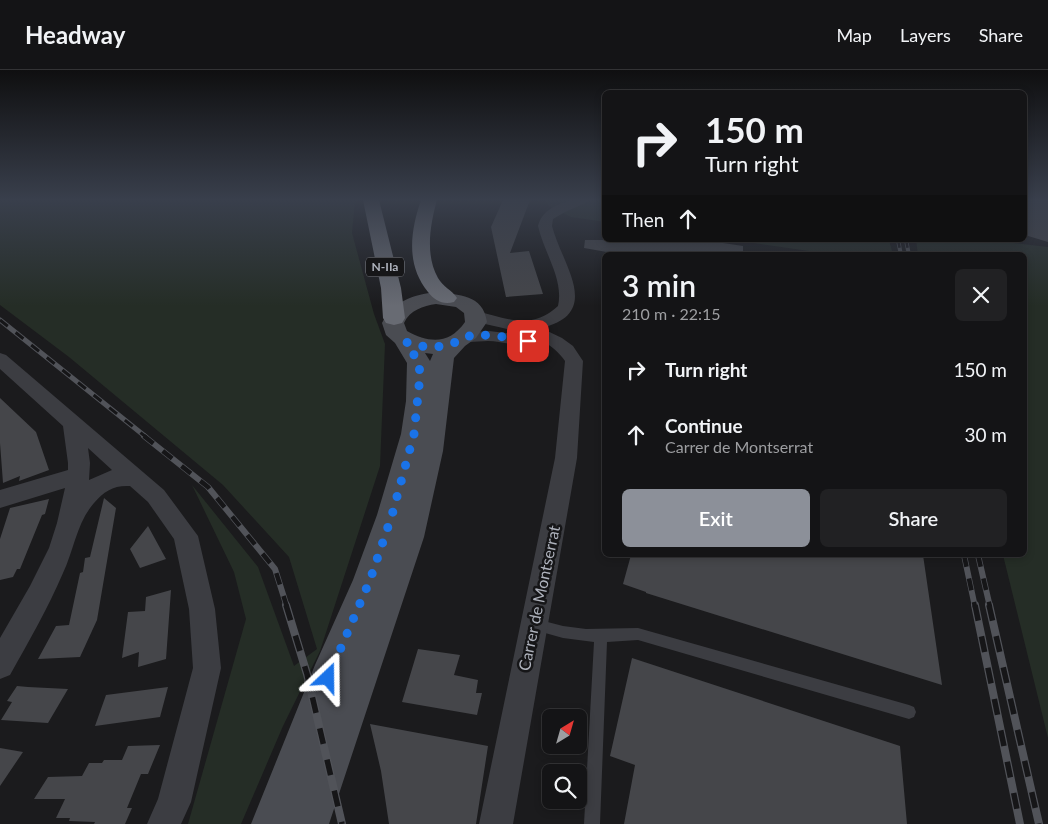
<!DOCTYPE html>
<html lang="en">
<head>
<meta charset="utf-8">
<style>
	:root { --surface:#141416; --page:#212123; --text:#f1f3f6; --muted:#9d9ea1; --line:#333335; --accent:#8c9099 }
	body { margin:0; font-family:Lato,sans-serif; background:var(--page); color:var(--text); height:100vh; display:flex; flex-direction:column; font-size:19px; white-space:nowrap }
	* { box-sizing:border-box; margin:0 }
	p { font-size:16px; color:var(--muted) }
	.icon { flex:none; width:28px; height:28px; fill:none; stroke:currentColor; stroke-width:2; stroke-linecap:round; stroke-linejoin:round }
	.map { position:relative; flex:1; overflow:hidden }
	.sheet { position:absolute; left:602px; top:182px; width:425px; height:305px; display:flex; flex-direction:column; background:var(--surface); border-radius:8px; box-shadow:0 2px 8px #0003,0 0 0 1px var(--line) }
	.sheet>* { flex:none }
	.guide { position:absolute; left:602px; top:20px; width:425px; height:152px; border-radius:8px; box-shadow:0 2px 8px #0003,0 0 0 1px var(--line); background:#141416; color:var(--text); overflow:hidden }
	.needle { width:32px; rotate:37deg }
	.fabs { position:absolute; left:542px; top:639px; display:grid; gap:10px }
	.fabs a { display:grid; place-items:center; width:45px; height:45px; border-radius:8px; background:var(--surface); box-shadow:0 2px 8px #0003,0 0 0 1px var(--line); font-size:25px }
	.pin { position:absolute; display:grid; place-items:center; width:42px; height:42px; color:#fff; margin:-21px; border-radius:10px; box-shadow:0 2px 8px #0006 }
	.me { position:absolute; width:55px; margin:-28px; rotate:23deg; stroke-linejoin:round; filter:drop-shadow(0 0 4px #0008) }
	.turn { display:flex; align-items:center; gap:18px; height:105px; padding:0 20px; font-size:22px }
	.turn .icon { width:65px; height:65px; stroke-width:2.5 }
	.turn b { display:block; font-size:35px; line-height:42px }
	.then { display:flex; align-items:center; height:48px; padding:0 20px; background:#0003; gap:10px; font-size:19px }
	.round { display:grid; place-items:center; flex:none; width:52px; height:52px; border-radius:8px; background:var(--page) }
	.overview { display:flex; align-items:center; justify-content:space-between; height:85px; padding:0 20px }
	h1 { font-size:30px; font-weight:600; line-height:38px }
	.primary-button { display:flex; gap:10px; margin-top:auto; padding:10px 20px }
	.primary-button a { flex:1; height:58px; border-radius:8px; background:var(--accent); color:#fff; font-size:20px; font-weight:600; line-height:58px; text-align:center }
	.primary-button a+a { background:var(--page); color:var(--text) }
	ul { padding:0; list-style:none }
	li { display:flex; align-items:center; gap:15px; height:65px; padding:0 20px }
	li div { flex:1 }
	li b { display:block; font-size:19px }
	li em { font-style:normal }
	header { display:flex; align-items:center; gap:30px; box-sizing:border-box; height:70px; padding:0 25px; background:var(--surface); border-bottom:1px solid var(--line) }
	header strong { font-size:24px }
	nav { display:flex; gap:28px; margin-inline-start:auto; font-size:18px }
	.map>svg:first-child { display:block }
</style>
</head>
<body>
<header>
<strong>Headway</strong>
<nav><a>Map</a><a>Layers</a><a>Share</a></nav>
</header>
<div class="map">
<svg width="1048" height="754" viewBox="0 0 1048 754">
	<rect width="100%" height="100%" fill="#1b1b1d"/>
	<path fill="#252d26" d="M 0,130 L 355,130 L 352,163 L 374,244 L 385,274 L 380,396 L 320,581 L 283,656 L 241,754 L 188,754 L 246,549 L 234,502 L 192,415 L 258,497 L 294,596 L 317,579 L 289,487 L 223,415 L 69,287 L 0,235 Z
		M 546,130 L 605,130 L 605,152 L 571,147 L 549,136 Z
		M 732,170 L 889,170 L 893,185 L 837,185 Z
		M 916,170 L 987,170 L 1048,177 L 1048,668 L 1003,485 L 1025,485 L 1025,185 L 918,185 Z"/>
	<path fill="#45464a" d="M 503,130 L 530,130 L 510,183 L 529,181 L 543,224 L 506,227 L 491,157 Z
		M 1025,130 L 1048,130 L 1048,172 L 1025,165 Z
		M 585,170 L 703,170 L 743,176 L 743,185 L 624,185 L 584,178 Z
		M 0,328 L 36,362 L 49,400 L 19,411 L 20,406 L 3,413 L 0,373 Z
		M 104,428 L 116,438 L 97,550 L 80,587 L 38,589 L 56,556 L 69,555 L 80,503 L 83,502 L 85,488 L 90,487 Z
		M 49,429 L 45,444 L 42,445 L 20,499 L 17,499 L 13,507 L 0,510 L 0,469 L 10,438 Z
		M 148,456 L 166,489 L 140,498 L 130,479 Z
		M 631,485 L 923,485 L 942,615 L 646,523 L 646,522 L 623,514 Z
		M 171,520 L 166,589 L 138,597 L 139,582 L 122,588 L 128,542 L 145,541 L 146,527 Z
		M 418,579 L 460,585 L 454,605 L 478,610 L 476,623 L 482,623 L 477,645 L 402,632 Z
		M 632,588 L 900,676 L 907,754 L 624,754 L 635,695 L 610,686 Z
		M 17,616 L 28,617 L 68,619 L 48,653 L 1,650 L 12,632 L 7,631 Z
		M 168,617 L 160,647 L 95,656 L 106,625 Z
		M 370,654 L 488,676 L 476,754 L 389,754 L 381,701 Z
		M 160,675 L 148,704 L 141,704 L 127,738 L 132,738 L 125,754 L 94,754 L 95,752 L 69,751 L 70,748 L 56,748 L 65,729 L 34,729 L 48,707 L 82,706 L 89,693 L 102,693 L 104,690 L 122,690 L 128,676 Z
		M 0,678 L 23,682 L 0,716 Z"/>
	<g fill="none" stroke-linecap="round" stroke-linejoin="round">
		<path fill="#3c3d42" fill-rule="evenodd" d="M 536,549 L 563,556 L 586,559 L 638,558 L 909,635 L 914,637 L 916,642 L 914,647 L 909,649 L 638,570 L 607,572 L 600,754 L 584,754 L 594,572 L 563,568 L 531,559 L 530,555 L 531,551 Z"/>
		<path fill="#3c3d42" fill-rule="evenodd" d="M 571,130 L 592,130 L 565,142 L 553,149 L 552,156 C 562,195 604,243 541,258 L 562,268 L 573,276 L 583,291 L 577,388 L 513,754 L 479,754 L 555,388 L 565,291 C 545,261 502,260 470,250 L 468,246 L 470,242 L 476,241 C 506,248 531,261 558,236 C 564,209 544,183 538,156 C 542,140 556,135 571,130 Z
			M 489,261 L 524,265 L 527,269 L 524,273 C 512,276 500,271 488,271 C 478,271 469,273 460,271 L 457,267 L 460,263 Z
			M 0,283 L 6,285 L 164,420 L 198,466 L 215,539 L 221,598 L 191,732 L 181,754 L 147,754 L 158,729 L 193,598 L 189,539 L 174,469 L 148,432 L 130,416 C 114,415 104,421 94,433 C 77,452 74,480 63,503 C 48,538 29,571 10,605 L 0,609 L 0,568 L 30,516 L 49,478 L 57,453 L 65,418 L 0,438 L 0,420 L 68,400 L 68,393 L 63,356 L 0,299 ZM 88,378 L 112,400 L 89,410 L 90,393 Z"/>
		<path fill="#4a4c52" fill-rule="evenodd" d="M 436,222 C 459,225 483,224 487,252 L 476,268 L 465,276 L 454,288 L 443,381 L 424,467 L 329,754 L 251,754 L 315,595 L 353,510 L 377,445 L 401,364 L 406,331 L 407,293 L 395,273 L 386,265 L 382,253 C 393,231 413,225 436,222 ZM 436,234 L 456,237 L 464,243 L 465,252 C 449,275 429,273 407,261 L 404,253 C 410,240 423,236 436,234 ZM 425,283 L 433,284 L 430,291 Z"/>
		<path fill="#686b73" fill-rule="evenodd" d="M 363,130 L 379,130 L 401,218 L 405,248 L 402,253 L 394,255 L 386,253 L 383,248 L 381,218 Z
			M 421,130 L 437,130 C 430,155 425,185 438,208 C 443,217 452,220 457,228 L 454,232 C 443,235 435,231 428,222 C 406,195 410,162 421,130 Z"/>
		<defs>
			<path id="rail-far3" d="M 898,170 L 901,185
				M 906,170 L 909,185"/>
			<path id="rail-far2" d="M 0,250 L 146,367"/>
			<path id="rail-far1" d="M 144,366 L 208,417 L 275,499 L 287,537
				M 964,485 L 975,537
				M 978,485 L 990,537"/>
			<path id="rail" d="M 286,535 L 307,604 L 342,754
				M 975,535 L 1020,754
				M 989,535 L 1039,754"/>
		</defs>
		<use href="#rail-far3" stroke="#515359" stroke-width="4"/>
		<use href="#rail-far2" stroke="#515359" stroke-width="5"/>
		<use href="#rail-far1" stroke="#515359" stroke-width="6"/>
		<use href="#rail" stroke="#515359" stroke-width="8"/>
		<use href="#rail-far3" stroke="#161618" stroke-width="2.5" stroke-dasharray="8" stroke-linecap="butt"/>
		<use href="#rail-far2" stroke="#161618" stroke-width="3" stroke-dasharray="10" stroke-linecap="butt"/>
		<use href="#rail-far1" stroke="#161618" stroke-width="4.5" stroke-dasharray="12" stroke-linecap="butt"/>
		<use href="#rail" stroke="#161618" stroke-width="5.5" stroke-dasharray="16" stroke-linecap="butt"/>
	</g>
	<linearGradient id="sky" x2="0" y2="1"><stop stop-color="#0f0f10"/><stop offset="0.55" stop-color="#393f4c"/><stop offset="1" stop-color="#393f4c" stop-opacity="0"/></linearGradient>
	<rect width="1048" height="236" fill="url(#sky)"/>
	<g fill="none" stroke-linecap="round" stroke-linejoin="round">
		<path stroke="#1a73e8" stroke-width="9" stroke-dasharray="0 16.2" d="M 328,608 L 370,510 L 392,445 L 414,364 L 420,306 L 419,293 L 406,272 C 422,278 439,279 456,272 C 459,271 462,268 466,267 C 481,262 512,268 528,271"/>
	</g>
	<g text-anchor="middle" stroke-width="5" stroke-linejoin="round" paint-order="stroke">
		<rect fill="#161618" stroke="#80838b" stroke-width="1" x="366" y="187.5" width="38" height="19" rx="4"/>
		<g font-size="12" font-weight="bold" fill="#aeb2bc">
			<text x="385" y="201">N-IIa</text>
		</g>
		<g font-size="16" fill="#aeb2bc" stroke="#161618">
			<text transform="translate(539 528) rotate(-78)" y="6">Carrer de Montserrat</text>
		</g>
	</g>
</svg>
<div class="fabs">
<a><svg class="needle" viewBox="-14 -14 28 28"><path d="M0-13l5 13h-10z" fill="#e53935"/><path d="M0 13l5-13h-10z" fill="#9d9ea1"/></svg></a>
<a><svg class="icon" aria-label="search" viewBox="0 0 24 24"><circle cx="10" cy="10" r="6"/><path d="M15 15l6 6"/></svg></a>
</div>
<div class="pin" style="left:528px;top:271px;background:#d93025"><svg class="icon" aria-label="arrive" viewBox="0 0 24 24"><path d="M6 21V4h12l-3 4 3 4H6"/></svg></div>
<svg class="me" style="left:328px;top:608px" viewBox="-20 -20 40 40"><path d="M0-17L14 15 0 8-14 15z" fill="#1a73e8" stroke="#fff" stroke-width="4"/></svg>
<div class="guide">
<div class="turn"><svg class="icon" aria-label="right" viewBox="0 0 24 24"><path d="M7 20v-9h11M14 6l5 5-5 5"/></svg><div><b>150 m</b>Turn right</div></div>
<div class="then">Then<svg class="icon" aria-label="ahead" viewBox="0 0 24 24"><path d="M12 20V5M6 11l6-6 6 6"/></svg></div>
</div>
<section class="sheet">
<div class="overview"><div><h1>3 min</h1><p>210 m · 22:15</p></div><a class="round"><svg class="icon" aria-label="close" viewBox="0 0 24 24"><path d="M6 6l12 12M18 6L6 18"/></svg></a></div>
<ul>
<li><svg class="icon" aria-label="right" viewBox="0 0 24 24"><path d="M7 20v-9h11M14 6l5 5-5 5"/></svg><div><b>Turn right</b></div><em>150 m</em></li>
<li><svg class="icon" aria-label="ahead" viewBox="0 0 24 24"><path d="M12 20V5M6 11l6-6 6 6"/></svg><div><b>Continue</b><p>Carrer de Montserrat</p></div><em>30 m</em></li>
</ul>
<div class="primary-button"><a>Exit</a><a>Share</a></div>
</section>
</div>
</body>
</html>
